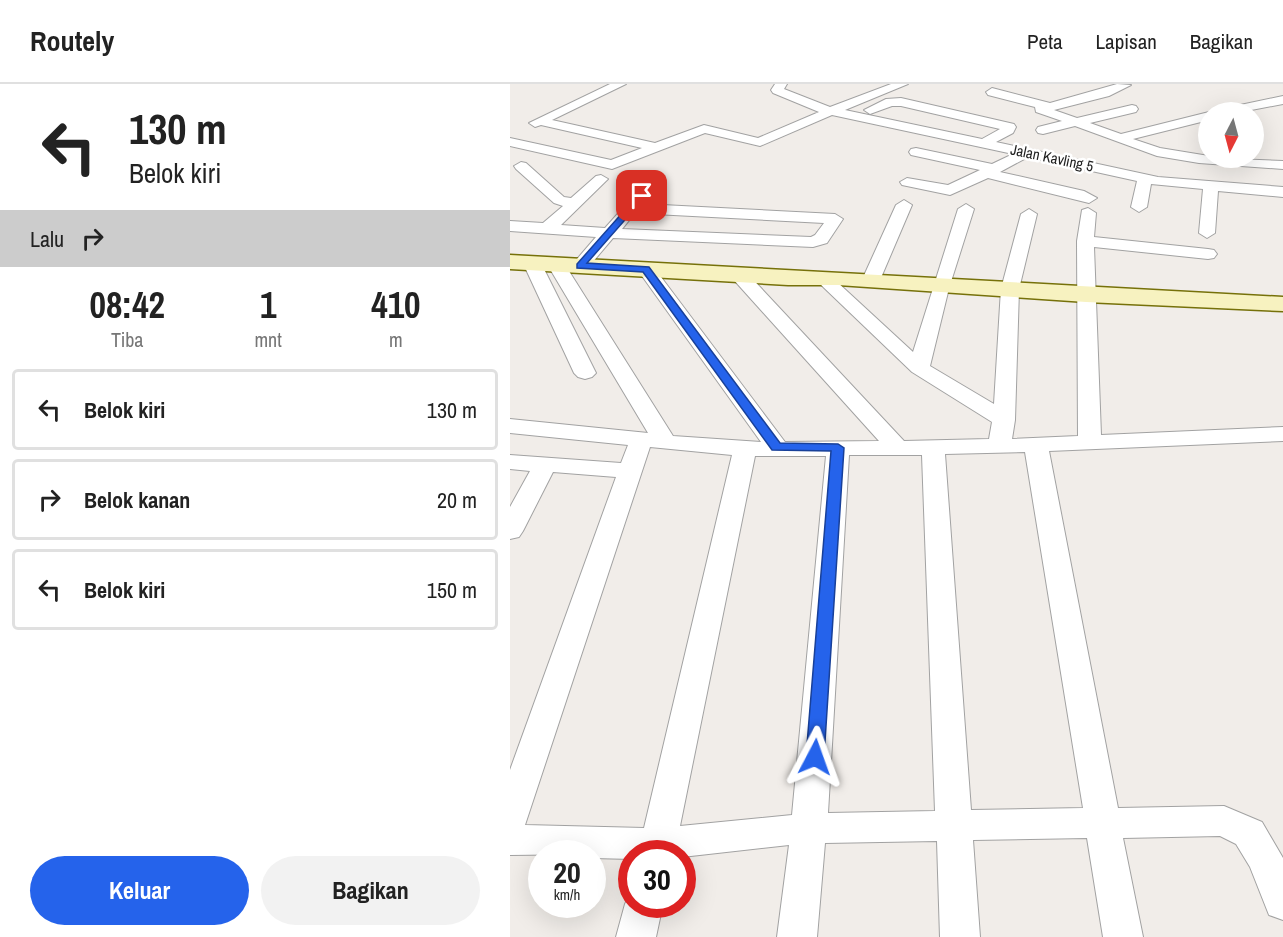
<!DOCTYPE html>
<html lang="id">
<head>
<meta charset="utf-8">
<style>
	:root { --surface:#fff; --page:#f2f2f2; --text:#222; --muted:#767676; --line:#e0e0e0; --accent:#2563eb }
	body { margin:0; font-family:"Archivo Narrow",sans-serif; background:var(--page); color:var(--text); height:100vh; display:flex; flex-direction:column; font-size:22px; white-space:nowrap }
	* { box-sizing:border-box; margin:0 }
	p { font-size:20px; color:var(--muted) }
	.icon { flex:none; width:33px; height:33px; fill:none; stroke:currentColor; stroke-width:2; stroke-linecap:round; stroke-linejoin:round }
	.map { position:relative; flex:1; overflow:hidden }
	.sheet { display:flex; flex-direction:column; background:var(--surface); width:510px }
	.sheet>* { flex:none }
	.banner { background:#fff; color:var(--text); overflow:hidden }
	.needle { width:39px; rotate:186deg }
	.tools { position:absolute; left:688px; top:18px; display:grid; gap:12px }
	.tools a { display:grid; place-items:center; width:66px; height:66px; border-radius:50%; background:var(--surface); box-shadow:0 6px 24px #0002; font-size:30px }
	.speed { position:absolute; left:18px; top:756px; display:flex; gap:12px; font-size:30px; font-weight:700; text-align:center }
	.speed>* { display:grid; place-content:center; width:78px; height:78px; border-radius:50%; background:var(--surface); box-shadow:0 6px 24px #0002; line-height:1 }
	.speed small { font-size:15px; font-weight:400 }
	.speed .limit { border:9px solid #d22; background:#fff; color:#111 }
	.pin { position:absolute; display:grid; place-items:center; width:51px; height:51px; color:#fff; margin:-26px; border-radius:12px; box-shadow:0 3px 9px #0006 }
	.me { position:absolute; width:66px; margin:-33px; rotate:4deg; stroke-linejoin:round; filter:drop-shadow(0 0 4px #0008) }
	.turn { display:flex; align-items:center; gap:21px; height:126px; padding:0 30px; font-size:27px }
	.turn .icon { width:78px; height:78px; stroke-width:2.5 }
	.turn b { display:block; font-size:42px; line-height:51px }
	.then { display:flex; align-items:center; height:57px; padding:0 30px; background:#0003; gap:12px; font-size:22px }
	.eta { display:flex; justify-content:space-evenly; align-items:center; height:102px; text-align:center }
	.eta b { font-size:36px; font-weight:800; line-height:42px }
	.primary-button { display:flex; gap:12px; margin-top:auto; padding:12px 30px }
	.primary-button a { flex:1; height:69px; border-radius:36px; background:var(--accent); color:#fff; font-size:24px; font-weight:800; line-height:69px; text-align:center }
	.primary-button a+a { background:var(--page); color:var(--text) }
	ul { padding:0; list-style:none }
	li { display:flex; align-items:center; gap:18px; height:81px; margin:0 12px 9px; padding:0 18px; border:3px solid var(--line); border-radius:6px }
	li div { flex:1 }
	li b { display:block; font-size:22px }
	li em { font-style:normal }
	header { display:flex; align-items:center; gap:36px; box-sizing:border-box; height:84px; padding:0 30px; background:var(--surface); border-bottom:2px solid var(--line) }
	header strong { font-size:28px }
	nav { display:flex; gap:33px; margin-inline-start:auto; font-size:21px }
	main { display:flex; flex:1; min-height:0 }
	.map>svg:first-child { display:block }
</style>
</head>
<body>
<header>
<strong>Routely</strong>
<nav><a>Peta</a><a>Lapisan</a><a>Bagikan</a></nav>
</header>
<main>
<section class="sheet">
<div class="banner">
<div class="turn"><svg class="icon" aria-label="left" viewBox="0 0 24 24"><path d="M17 20v-9H6M10 6l-5 5 5 5"/></svg><div><b>130 m</b>Belok kiri</div></div>
<div class="then">Lalu<svg class="icon" aria-label="right" viewBox="0 0 24 24"><path d="M7 20v-9h11M14 6l5 5-5 5"/></svg></div>
</div>
<div class="eta">
<div><b>08:42</b><p>Tiba</p></div>
<div><b>1</b><p>mnt</p></div>
<div><b>410</b><p>m</p></div>
</div>
<ul>
<li><svg class="icon" aria-label="left" viewBox="0 0 24 24"><path d="M17 20v-9H6M10 6l-5 5 5 5"/></svg><div><b>Belok kiri</b></div><em>130 m</em></li>
<li><svg class="icon" aria-label="right" viewBox="0 0 24 24"><path d="M7 20v-9h11M14 6l5 5-5 5"/></svg><div><b>Belok kanan</b></div><em>20 m</em></li>
<li><svg class="icon" aria-label="left" viewBox="0 0 24 24"><path d="M17 20v-9H6M10 6l-5 5 5 5"/></svg><div><b>Belok kiri</b></div><em>150 m</em></li>
</ul>
<div class="primary-button"><a>Keluar</a><a>Bagikan</a></div>
</section>
<div class="map">
<svg width="773" height="853" viewBox="0 0 773 853">
	<rect width="100%" height="100%" fill="#f1ede9"/>
	<g fill="none" stroke-linecap="round" stroke-linejoin="round">
		<defs>
			<path id="street" d="M 100,0 L 116,0 L 42,36 L 145,59 L 194,41 L 248,54 L 309,28 L 263,9 L 261,6 L 265,0 L 277,0 L 274,5 L 320,23 L 381,0 L 398,0 L 335,26 L 472,55 L 490,45 L 391,22 L 382,22 L 360,30 L 354,26 L 376,15 L 391,14 L 504,40 L 506,43 L 503,49 L 486,58 L 648,93 L 773,103 L 773,113 L 708,107 L 705,149 L 697,154 L 689,149 L 693,105 L 641,100 L 637,123 L 629,128 L 621,123 L 627,97 L 518,73 L 490,88 L 574,107 L 587,114 L 579,119 L 478,94 L 440,111 L 392,101 L 390,98 L 397,94 L 438,101 L 470,86 L 401,71 L 399,68 L 401,65 L 406,64 L 482,80 L 503,70 L 322,31 L 250,62 L 195,49 L 102,85 L 0,62 L 0,54 L 101,76 L 132,64 L 31,41 L 25,43 L 19,39 Z
				M 607,0 L 621,1 L 599,12 L 544,26 L 567,34 L 622,21 L 626,22 L 628,25 L 626,28 L 580,39 L 611,50 L 699,28 L 700,28 L 699,36 L 623,55 L 650,64 L 699,72 L 699,74 L 773,77 L 773,85 L 689,79 L 647,72 L 565,42 L 533,50 L 528,49 L 526,46 L 528,43 L 552,37 L 526,28 L 525,23 L 478,11 L 476,8 L 482,4 L 540,19 Z
				M 773,12 L 773,20 L 731,28 L 710,28 L 716,24 Z
				M 11,78 L 16,79 L 54,113 L 61,114 L 86,92 L 91,91 L 98,95 L 51,141 L 95,144 L 137,97 L 142,96 L 149,100 L 133,120 L 325,130 L 333,135 L 317,159 L 303,163 L 103,154 L 76,186 L 64,186 L 61,182 L 86,153 L 0,147 L 0,137 L 33,139 L 53,122 L 44,119 L 6,85 L 4,82 ZM 125,129 L 314,139 L 305,151 L 301,153 L 112,145 Z
				M 394,116 L 402,121 L 370,196 L 367,200 L 355,200 L 352,196 L 386,121 Z
				M 456,120 L 464,125 L 439,204 L 420,282 L 484,320 L 491,205 L 511,130 L 519,125 L 527,130 L 509,205 L 505,336 L 502,355 L 568,352 L 567,157 L 572,126 L 578,124 L 586,129 L 584,153 L 698,165 L 704,166 L 707,170 L 704,174 L 698,175 L 584,163 L 591,351 L 773,343 L 773,357 L 539,367 L 608,724 L 714,722 L 752,738 L 773,774 L 773,836 L 759,831 L 740,783 L 726,760 L 710,752 L 613,754 L 633,853 L 593,853 L 577,754 L 463,756 L 470,853 L 430,853 L 427,757 L 315,759 L 307,853 L 267,853 L 279,761 L 172,773 L 172,770 L 122,770 L 122,775 L 82,774 L 82,770 L 0,771 L 0,686 L 106,393 L 43,388 L 13,447 L 9,453 L 0,455 L 0,423 L 20,387 L 0,385 L 0,371 L 111,379 L 118,361 L 0,349 L 0,335 L 138,349 L 37,180 L 40,176 L 52,176 L 163,352 L 251,358 L 127,185 L 130,181 L 142,181 L 275,358 L 369,357 L 223,195 L 220,191 L 223,187 L 235,187 L 394,357 L 479,355 L 482,338 L 402,288 L 308,198 L 313,189 L 325,189 L 328,193 L 326,197 L 403,268 L 448,125 ZM 140,363 L 222,371 L 134,744 L 15,741 ZM 515,368 L 573,724 L 461,726 L 435,370 ZM 339,371 L 412,371 L 425,727 L 318,729 ZM 245,372 L 316,372 L 282,731 L 170,742 Z
				M 22,174 L 28,175 L 31,179 L 86,289 L 82,293 L 75,295 L 68,293 L 64,289 L 13,179 L 16,175 Z
				M 122,807 L 122,820 L 153,820 L 146,853 L 106,853 L 115,820 Z"/>
			<path id="secondary" d="M 0,171 L 773,213 L 773,227 L 576,218 L 328,201 L 278,201 L 0,185 Z"/>
		</defs>
		<use href="#street" stroke="#a2a2a2" stroke-width="2"/>
		<use href="#secondary" stroke="#76710a" stroke-width="3"/>
		<use href="#street" fill="#fff" fill-rule="evenodd"/>
		<use href="#secondary" fill="#f7f2c0" fill-rule="evenodd"/>
	</g>
	<path fill="#2563eb" stroke="#184099" stroke-width="1.5" d="M 129,110 L 136,112 L 77,179 L 139,183 L 270,359 L 328,360 L 334,364 L 314,673 L 311,678 L 305,680 L 298,678 L 296,673 L 321,367 L 262,366 L 133,188 L 67,184 L 67,180 Z"/>
	<g text-anchor="middle" stroke-width="5" stroke-linejoin="round" paint-order="stroke">
		<g font-size="15" fill="#212121" stroke="#fff">
			<text transform="translate(542 74) rotate(12)" y="5">Jalan Kavling 5</text>
		</g>
	</g>
</svg>
<div class="tools">
<a><svg class="needle" viewBox="-14 -14 28 28"><path d="M0-13l5 13h-10z" fill="#e53935"/><path d="M0 13l5-13h-10z" fill="#767676"/></svg></a>
</div>
<div class="speed"><div>20<small>km/h</small></div><div class="limit">30</div></div>
<div class="pin" style="left:132px;top:112px;background:#d93025"><svg class="icon" aria-label="arrive" viewBox="0 0 24 24"><path d="M6 21V4h12l-3 4 3 4H6"/></svg></div>
<svg class="me" style="left:305px;top:673px" viewBox="-20 -20 40 40"><path d="M0-17L14 15 0 8-14 15z" fill="#2563eb" stroke="#fff" stroke-width="4"/></svg>
</div>
</main>
</body>
</html>
